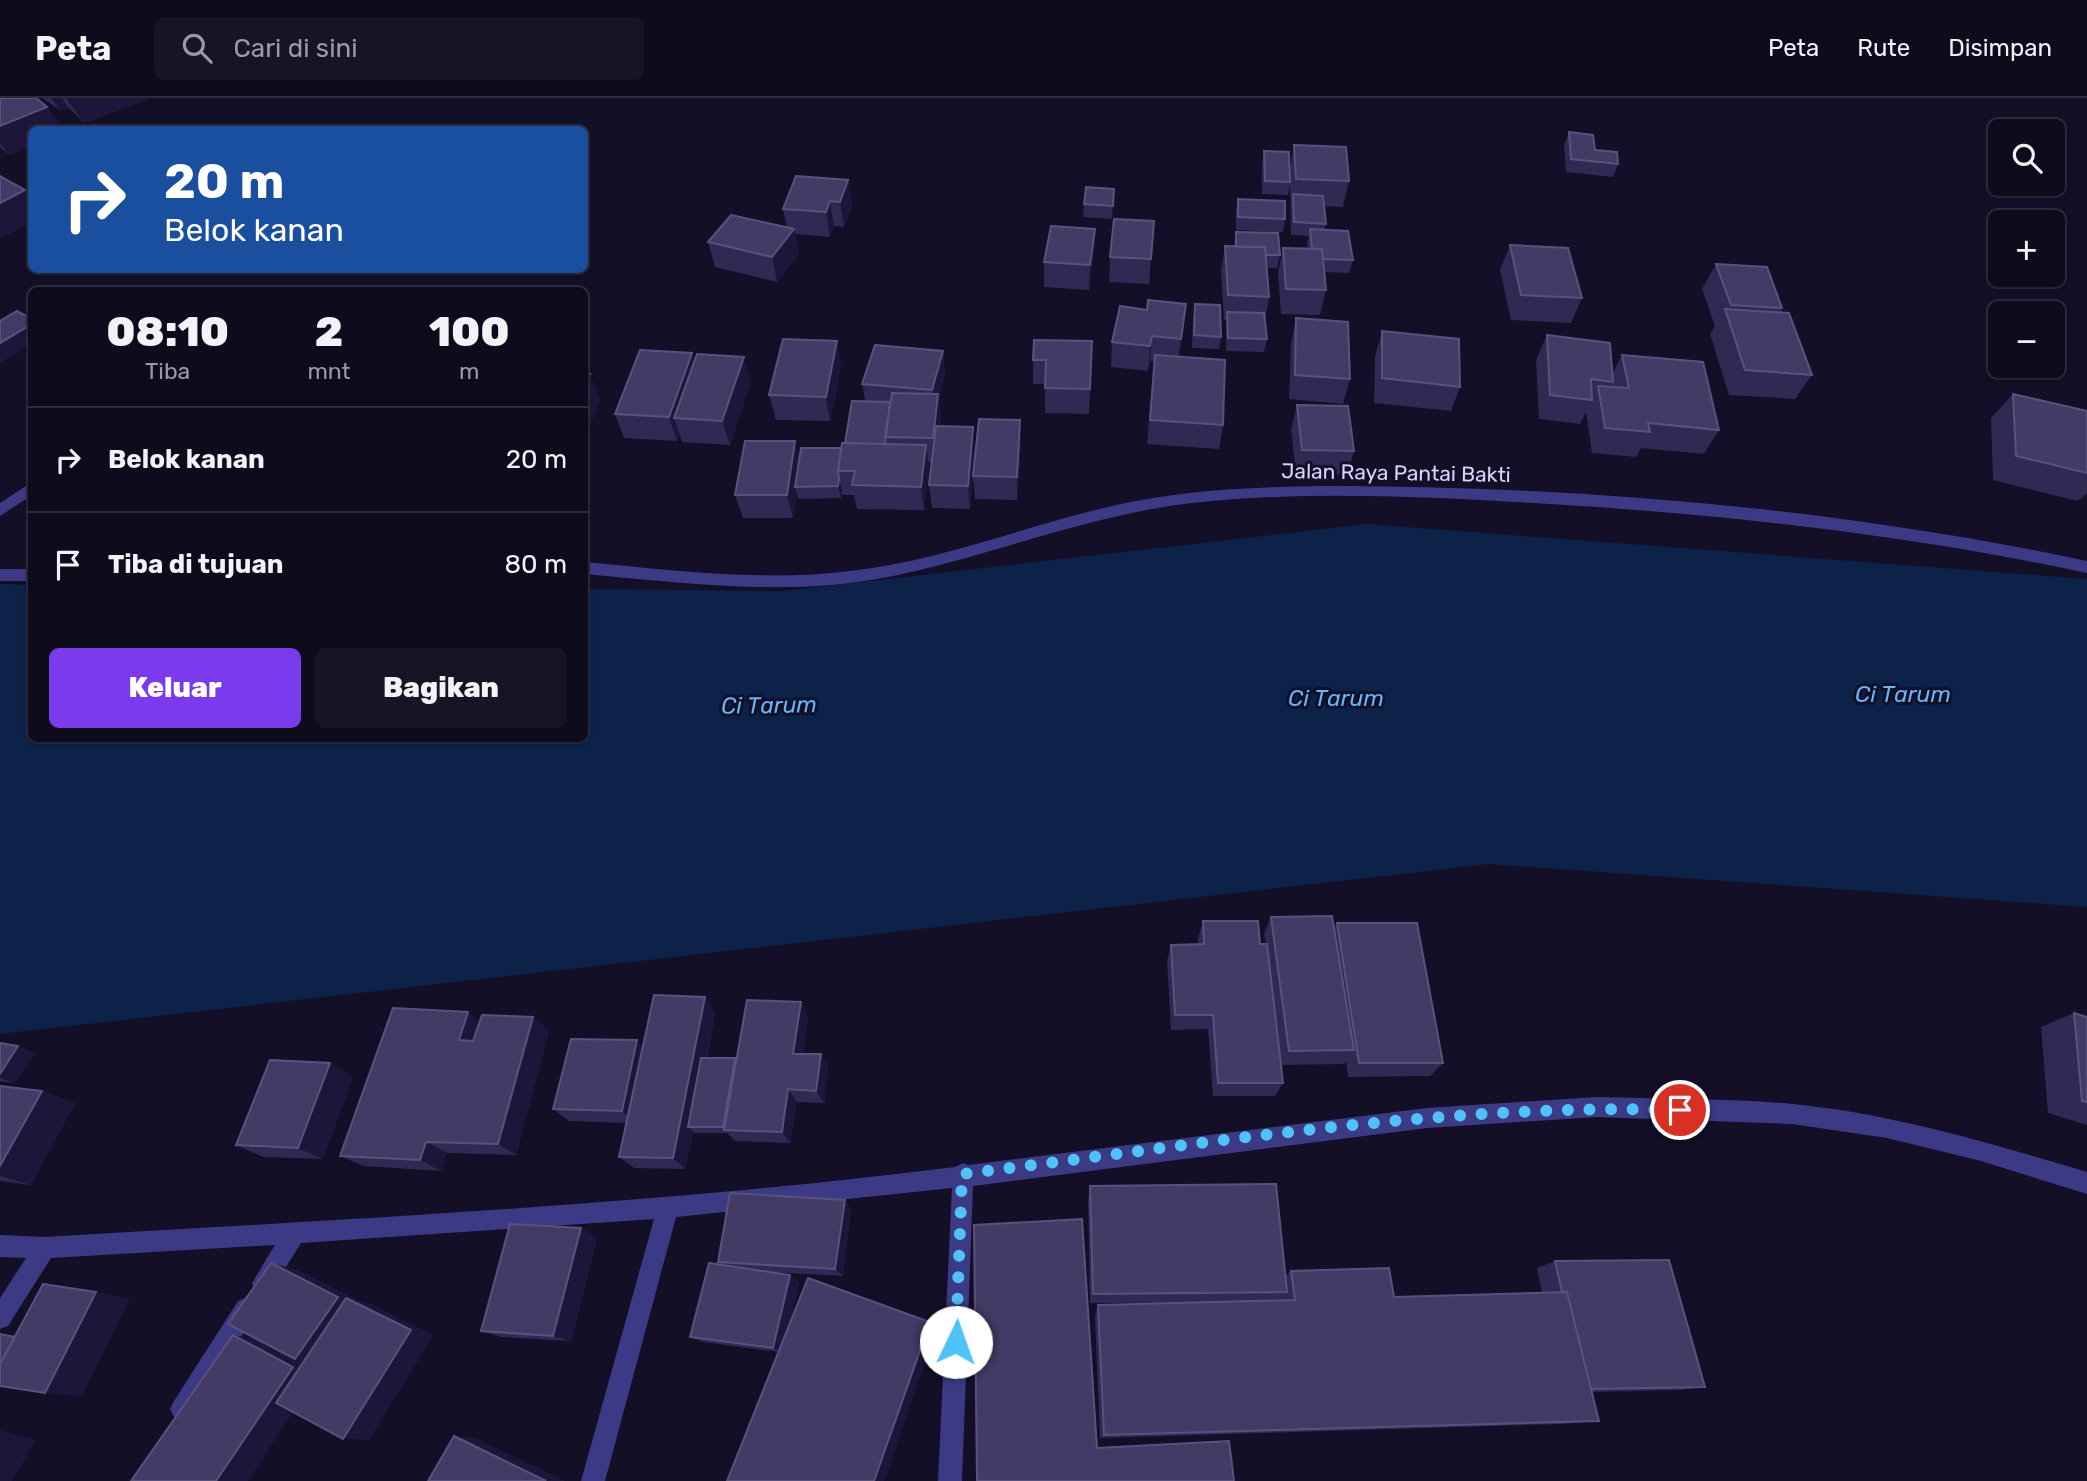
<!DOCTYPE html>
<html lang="id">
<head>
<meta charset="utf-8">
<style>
	:root { --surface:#0e0b1c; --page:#171425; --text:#f1f3f6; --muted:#9b9ba3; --line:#2e2b3b; --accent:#7c3aed }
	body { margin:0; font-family:Rubik,sans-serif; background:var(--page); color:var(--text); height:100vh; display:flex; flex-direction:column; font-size:26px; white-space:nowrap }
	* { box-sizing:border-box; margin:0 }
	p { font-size:23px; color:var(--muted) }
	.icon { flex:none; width:38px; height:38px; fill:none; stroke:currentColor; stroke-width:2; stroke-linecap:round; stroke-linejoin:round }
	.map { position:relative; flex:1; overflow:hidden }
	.drawer { position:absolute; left:28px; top:189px; width:560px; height:455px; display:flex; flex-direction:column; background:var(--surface); border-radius:10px; box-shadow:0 2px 5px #0004,0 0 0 2px var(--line) }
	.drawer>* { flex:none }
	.hud { position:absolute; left:28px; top:28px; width:560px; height:147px; border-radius:10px; box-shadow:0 2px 5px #0004,0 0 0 2px var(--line); background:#1a4fa0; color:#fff; overflow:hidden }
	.controls { position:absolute; left:1988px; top:21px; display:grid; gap:14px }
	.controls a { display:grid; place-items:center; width:77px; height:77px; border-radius:10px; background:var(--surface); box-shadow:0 2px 5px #0004,0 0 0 2px var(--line); font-size:35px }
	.pin { position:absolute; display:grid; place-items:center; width:60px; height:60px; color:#fff; margin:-30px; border:4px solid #fff; border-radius:50%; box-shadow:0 2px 7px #0007 }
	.me { position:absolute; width:77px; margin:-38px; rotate:3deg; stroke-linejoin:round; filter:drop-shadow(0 0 5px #0008) }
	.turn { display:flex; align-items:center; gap:24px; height:147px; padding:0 21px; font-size:32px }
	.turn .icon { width:91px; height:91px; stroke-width:2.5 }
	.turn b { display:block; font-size:49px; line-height:60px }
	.eta { display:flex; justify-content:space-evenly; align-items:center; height:119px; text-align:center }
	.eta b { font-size:42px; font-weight:800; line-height:49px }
	.primary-button { display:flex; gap:14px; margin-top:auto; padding:14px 21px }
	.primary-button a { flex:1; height:80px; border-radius:10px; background:var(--accent); color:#fff; font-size:28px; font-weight:800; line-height:80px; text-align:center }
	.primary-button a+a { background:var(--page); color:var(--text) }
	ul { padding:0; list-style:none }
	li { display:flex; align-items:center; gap:21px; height:105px; padding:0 21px; border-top:2px solid var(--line) }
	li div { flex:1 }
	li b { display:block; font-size:26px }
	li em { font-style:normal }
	header { display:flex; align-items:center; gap:42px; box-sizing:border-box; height:98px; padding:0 35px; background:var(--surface); border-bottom:2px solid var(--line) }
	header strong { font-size:33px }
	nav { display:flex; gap:38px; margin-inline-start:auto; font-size:24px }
	.search { width:490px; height:63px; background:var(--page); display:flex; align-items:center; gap:18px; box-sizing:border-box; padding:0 24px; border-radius:10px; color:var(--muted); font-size:26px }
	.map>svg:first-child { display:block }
</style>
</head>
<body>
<header>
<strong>Peta</strong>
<div class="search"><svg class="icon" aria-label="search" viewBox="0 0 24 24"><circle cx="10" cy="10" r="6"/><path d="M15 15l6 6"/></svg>Cari di sini</div>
<nav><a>Peta</a><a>Rute</a><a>Disimpan</a></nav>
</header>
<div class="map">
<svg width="2087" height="1383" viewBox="0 0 2087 1383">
	<rect width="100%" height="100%" fill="#130f26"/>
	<path fill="#0c2248" d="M 1367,426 L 2087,481 L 2087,809 L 1489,766 L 0,936 L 0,486 L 31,487 L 32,640 L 584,640 L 585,491 L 783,493 Z"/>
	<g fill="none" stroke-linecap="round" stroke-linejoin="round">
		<path fill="#3d3a85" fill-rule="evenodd" d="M 32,384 L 32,397 L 0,418 L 0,405 Z
			M 1324,388 C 1579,388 1837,410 2087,463 L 2087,475 C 1910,437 1731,417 1550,406 C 1431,399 1311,392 1192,405 C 1088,417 991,458 888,479 C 788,499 685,485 584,476 L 584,464 C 672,472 762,484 850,473 C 939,463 1025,428 1112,408 C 1182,392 1253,389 1324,388 Z
			M 0,471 L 32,471 L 32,483 L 0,483 Z
			M 1596,999 C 1661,1001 1728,1000 1793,1006 C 1893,1016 1990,1045 2087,1074 L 2087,1096 L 1981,1063 L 1887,1040 L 1792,1026 L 1596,1019 L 1427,1030 L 973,1088 L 962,1383 L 938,1383 L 952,1090 L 676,1119 L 605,1383 L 581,1383 L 654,1121 L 301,1145 L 271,1193 L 263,1196 L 255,1193 L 252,1185 L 275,1147 L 51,1160 L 8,1228 L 0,1231 L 0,1200 L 26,1160 L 0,1159 L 0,1137 L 45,1139 C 349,1121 653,1107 955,1069 L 963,1065 L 968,1067 L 1427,1010 Z
			M 246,1200 L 254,1203 L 257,1211 L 254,1219 L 190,1319 L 182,1323 L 174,1319 L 170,1311 L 174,1303 L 238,1203 Z"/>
	</g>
	<path fill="#312854" d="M 0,0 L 47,9 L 63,32 L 32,32 L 32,48 L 9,57 L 0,49 Z
		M 42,0 L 147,0 L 148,1 L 84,25 L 68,9 L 60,12 Z
		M 1569,34 L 1618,66 L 1613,79 L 1566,74 L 1564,47 Z
		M 1294,47 L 1349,83 L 1343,109 L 1324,108 L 1326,126 L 1324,132 L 1353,162 L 1349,175 L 1324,174 L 1326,192 L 1320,217 L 1281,216 L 1278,175 L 1283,150 L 1308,151 L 1307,144 L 1309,138 L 1291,137 L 1290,86 L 1288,97 L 1262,96 L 1262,66 L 1264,53 L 1290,71 Z
		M 848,82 L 852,107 L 844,129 L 834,128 L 830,139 L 795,136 L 799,156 L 777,184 L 715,169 L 708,144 L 787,129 L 783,111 Z
		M 1114,91 L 1112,121 L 1083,119 L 1084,106 Z
		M 1238,101 L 1285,121 L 1283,134 L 1236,132 L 1236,113 Z
		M 1154,123 L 1149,186 L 1109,184 L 1110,159 Z
		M 1095,131 L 1094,156 L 1089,192 L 1044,189 L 1044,164 Z
		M 1236,134 L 1280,157 L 1277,170 L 1267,170 L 1269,199 L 1265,223 L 1267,241 L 1264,254 L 1226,253 L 1226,222 L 1224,222 L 1221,173 L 1225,148 L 1234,148 Z
		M 1510,147 L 1582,200 L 1571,225 L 1511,222 L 1500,172 Z
		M 1716,166 L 1782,210 L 1780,215 L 1812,277 L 1795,301 L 1729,297 L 1710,236 L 1715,228 L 1702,191 Z
		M 1186,206 L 1179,259 L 1223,327 L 1219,351 L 1147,346 L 1154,263 L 1150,263 L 1148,273 L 1111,269 L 1112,244 L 1147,212 Z
		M 1195,206 L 1221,239 L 1219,251 L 1192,250 L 1193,218 Z
		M 1296,220 L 1350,281 L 1343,306 L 1289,301 L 1291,245 Z
		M 1382,233 L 1460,289 L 1451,313 L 1374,305 L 1375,258 Z
		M 1547,237 L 1612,277 L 1622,257 L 1719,332 L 1704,356 L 1641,350 L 1636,359 L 1592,355 L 1586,314 L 1580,326 L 1539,321 L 1536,262 Z
		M 1092,243 L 1089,316 L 1045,315 L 1045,286 L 1033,286 L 1033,262 Z
		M 943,253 L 945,277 L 939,302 L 941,320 L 940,328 L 973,329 L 975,353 L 970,411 L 932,410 L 929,387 L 932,365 L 928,364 L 929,371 L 924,412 L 857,411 L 854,397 L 842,397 L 842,392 L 841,400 L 798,401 L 797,394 L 793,420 L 743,420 L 735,397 L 799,360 L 841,350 L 845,345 L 865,303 L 862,286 Z
		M 692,255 L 694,263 L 751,283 L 730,347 L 682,344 L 680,337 L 677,343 L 624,340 L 615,316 Z
		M 841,268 L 830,323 L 776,322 L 769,297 Z
		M 2013,296 L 2087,313 L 2087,395 L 2078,403 L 1993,382 L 1991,320 Z
		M 1297,307 L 1354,353 L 1347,377 L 1296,376 L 1291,331 Z
		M 1021,346 L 1017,402 L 975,401 L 973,378 Z
		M 1271,819 L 1334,831 L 1337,825 L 1443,965 L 1430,978 L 1348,979 L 1346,963 L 1344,966 L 1281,967 L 1283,985 L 1275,998 L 1213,998 L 1208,931 L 1171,932 L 1167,863 L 1171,847 L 1198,846 L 1198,840 L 1203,823 L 1260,846 L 1266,846 L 1264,836 Z
		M 715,914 L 707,960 L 736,962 L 808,919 L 803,956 L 821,956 L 828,970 L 824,1005 L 797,1004 L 790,1045 L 735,1043 L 727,1035 L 694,1035 L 693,1033 L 685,1071 L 634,1070 L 619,1059 L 627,1025 L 569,1023 L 553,1011 L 643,949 Z
		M 2074,915 L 2087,919 L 2087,1027 L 2048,1015 L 2041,929 Z
		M 533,919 L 549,933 L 516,1057 L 447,1055 L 441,1073 L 364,1068 L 340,1058 L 480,923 Z
		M 0,945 L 35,955 L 15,985 L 0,983 Z
		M 353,978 L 323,1061 L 263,1059 L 236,1047 Z
		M 0,988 L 42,993 L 75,1005 L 31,1087 L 0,1083 Z
		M 1090,1088 L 1285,1178 L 1291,1173 L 1394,1199 L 1542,1195 L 1537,1170 L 1555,1163 L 1705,1289 L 1680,1292 L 1592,1294 L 1599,1323 L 1561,1326 L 1100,1340 L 1095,1218 L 1098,1207 L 1214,1204 L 1090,1205 L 1088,1102 Z
		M 851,1111 L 843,1178 L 771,1174 L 799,1184 L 790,1225 L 936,1232 L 884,1383 L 727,1383 L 778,1254 L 703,1244 L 690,1239 L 722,1167 L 718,1164 Z
		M 597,1139 L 571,1243 L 501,1239 L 481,1233 Z"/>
	<path fill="#1d163a" d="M 51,0 L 62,0 L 68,9 L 60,12 Z
		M 66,0 L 147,0 L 148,1 L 84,25 Z
		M 47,9 L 63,32 L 32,32 L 32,48 L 9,57 L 0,45 L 0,28 Z
		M 848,82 L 852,107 L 844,129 L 840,104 Z
		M 25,92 L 32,100 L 32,124 L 0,141 L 0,105 Z
		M 830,103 L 834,128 L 830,139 L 826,114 Z
		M 794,131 L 799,156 L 777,184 L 772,159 Z
		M 1095,131 L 1094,156 L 1089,192 L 1090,167 Z
		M 1186,206 L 1183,231 L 1178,266 L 1181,241 Z
		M 32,226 L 32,245 L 0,265 L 0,245 Z
		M 1152,238 L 1150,263 L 1148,273 L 1150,248 Z
		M 837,243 L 841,268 L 830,323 L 826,299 Z
		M 943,253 L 945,277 L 939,302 L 941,320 L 936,365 L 933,340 L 935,317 L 932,292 Z
		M 692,255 L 700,280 L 674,320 L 680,337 L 677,343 L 669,319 Z
		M 744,259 L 751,283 L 730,347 L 722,323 Z
		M 590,276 L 600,301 L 584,347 L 584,291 Z
		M 1020,322 L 1021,346 L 1017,402 L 1017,379 Z
		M 973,329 L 975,353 L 970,411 L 968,388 Z
		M 795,343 L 801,367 L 795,389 L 797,394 L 793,420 L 787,397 Z
		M 926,347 L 929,371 L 924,412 L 921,389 Z
		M 839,380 L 842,392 L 841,400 L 838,388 Z
		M 705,899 L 715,914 L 693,1029 L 688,1029 L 693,1033 L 685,1071 L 673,1060 Z
		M 801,904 L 808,919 L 801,969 L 793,956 Z
		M 468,914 L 486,929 L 478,956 L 459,942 Z
		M 533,919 L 549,933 L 516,1057 L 498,1046 Z
		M 637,942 L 650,956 L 636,1025 L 622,1013 Z
		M 18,948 L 35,955 L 15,985 L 0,980 L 0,976 Z
		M 821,956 L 828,970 L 824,1005 L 816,993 Z
		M 735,960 L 740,967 L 725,1032 L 723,1029 Z
		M 330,965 L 353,978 L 323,1061 L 298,1050 Z
		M 788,991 L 797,1004 L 790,1045 L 782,1034 Z
		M 42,993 L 75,1005 L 31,1087 L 0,1078 L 0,1068 Z
		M 426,1044 L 447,1055 L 441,1073 L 420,1062 Z
		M 845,1102 L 851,1111 L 843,1178 L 835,1171 Z
		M 581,1130 L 597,1139 L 571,1243 L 553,1238 Z
		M 271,1165 L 298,1172 L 360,1203 L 371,1206 L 434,1237 L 369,1342 L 343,1341 L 323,1266 L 301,1262 L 320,1273 L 248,1383 L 216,1383 L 233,1237 L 263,1242 Z
		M 790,1177 L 799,1184 L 783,1254 L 773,1250 Z
		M 96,1194 L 130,1200 L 82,1298 L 45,1295 Z
		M 930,1224 L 936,1232 L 884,1383 L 874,1383 Z
		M 0,1332 L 36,1342 L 12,1383 L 0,1383 Z
		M 454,1338 L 476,1340 L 565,1383 L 546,1383 Z"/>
	<path fill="#433a66" stroke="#5a527e" stroke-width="2" d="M 0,0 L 36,0 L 47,9 L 0,28 Z
		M 1569,34 L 1593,37 L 1595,52 L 1617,54 L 1618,66 L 1571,61 Z
		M 1294,47 L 1346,49 L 1349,83 L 1296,81 Z
		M 1264,53 L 1289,54 L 1290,84 L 1265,83 Z
		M 0,78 L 25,92 L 0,105 Z
		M 796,78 L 848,82 L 840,104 L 830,103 L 826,114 L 783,111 Z
		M 1086,89 L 1114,91 L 1113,108 L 1084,106 Z
		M 1293,96 L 1323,98 L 1326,126 L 1294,124 Z
		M 1238,101 L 1285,103 L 1285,121 L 1238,119 Z
		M 731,117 L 794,131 L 772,159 L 708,144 Z
		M 1114,121 L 1154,123 L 1151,161 L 1110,159 Z
		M 1051,128 L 1095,131 L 1090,167 L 1044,164 Z
		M 1310,131 L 1348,133 L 1353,162 L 1323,161 L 1322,151 L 1312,151 Z
		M 1236,134 L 1278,135 L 1280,157 L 1266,157 L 1265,149 L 1236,149 Z
		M 1510,147 L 1568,150 L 1582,200 L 1521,197 Z
		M 1225,148 L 1265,149 L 1269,199 L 1228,197 Z
		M 1283,150 L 1322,151 L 1326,192 L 1286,191 Z
		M 1716,166 L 1767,169 L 1782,210 L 1731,207 Z
		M 1148,202 L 1186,206 L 1181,241 L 1152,238 L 1150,248 L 1112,244 L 1120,208 L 1147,212 Z
		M 1195,206 L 1220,207 L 1221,239 L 1194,237 Z
		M 1725,211 L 1789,215 L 1812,277 L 1745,272 Z
		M 17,213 L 32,221 L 32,226 L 0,245 L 0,223 Z
		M 1227,214 L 1264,215 L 1267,241 L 1228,240 Z
		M 1296,220 L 1348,224 L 1350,281 L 1295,277 Z
		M 1382,233 L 1459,241 L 1460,289 L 1382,280 Z
		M 1547,237 L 1610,245 L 1613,284 L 1591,281 L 1592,302 L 1550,297 Z
		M 783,241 L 837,243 L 826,299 L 769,297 Z
		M 1034,242 L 1092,243 L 1090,291 L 1045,290 L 1046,262 L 1033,262 Z
		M 875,247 L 943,253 L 932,292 L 862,286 Z
		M 640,252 L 692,255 L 669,319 L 615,316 Z
		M 697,256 L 744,259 L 722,323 L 674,320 Z
		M 1155,257 L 1225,262 L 1223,327 L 1150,322 Z
		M 1622,257 L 1703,264 L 1719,332 L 1648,325 L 1650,334 L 1605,330 L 1598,288 L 1629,290 Z
		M 584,276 L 590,276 L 584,291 Z
		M 892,295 L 938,296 L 933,340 L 885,339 Z
		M 2013,296 L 2087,313 L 2087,375 L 2016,358 Z
		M 852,303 L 890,304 L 885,346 L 845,345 Z
		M 1297,307 L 1348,308 L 1354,353 L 1302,352 Z
		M 979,321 L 1020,322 L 1017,379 L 973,378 Z
		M 936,328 L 973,329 L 968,388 L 929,387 Z
		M 745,343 L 795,343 L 787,397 L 735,397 Z
		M 842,345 L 926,347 L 921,389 L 852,387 L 855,373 L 838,373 Z
		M 801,350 L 841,350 L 838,373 L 839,380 L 838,388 L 795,389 Z
		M 1332,818 L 1354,952 L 1289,953 L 1271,819 Z
		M 1203,823 L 1258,823 L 1260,846 L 1267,846 L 1283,985 L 1218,985 L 1213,917 L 1175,917 L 1171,847 L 1204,846 Z
		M 1337,825 L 1417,825 L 1443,965 L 1359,965 Z
		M 654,897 L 705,899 L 673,1060 L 619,1059 Z
		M 747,902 L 801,904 L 793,956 L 821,956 L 816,993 L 788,991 L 782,1034 L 724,1032 Z
		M 393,910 L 468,914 L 459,942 L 473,943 L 482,917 L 533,919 L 498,1046 L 426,1044 L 420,1062 L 340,1058 Z
		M 2074,915 L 2087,919 L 2087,1004 L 2082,1003 Z
		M 571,941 L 637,942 L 622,1013 L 553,1011 Z
		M 0,945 L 18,948 L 0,976 Z
		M 701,960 L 735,960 L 723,1029 L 688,1029 Z
		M 270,962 L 330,965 L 298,1050 L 236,1047 Z
		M 0,988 L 42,993 L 0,1068 Z
		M 1276,1086 L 1287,1194 L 1093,1196 L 1090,1088 Z
		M 730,1095 L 845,1102 L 835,1171 L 718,1164 Z
		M 1082,1121 L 1097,1350 L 1229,1343 L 1234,1383 L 977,1383 L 974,1127 Z
		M 510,1126 L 581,1130 L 553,1238 L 481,1233 Z
		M 1669,1162 L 1705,1289 L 1591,1291 L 1567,1194 L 1562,1194 L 1555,1163 Z
		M 271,1165 L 338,1199 L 295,1261 L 228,1226 Z
		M 709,1165 L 790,1177 L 773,1250 L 690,1239 Z
		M 1389,1170 L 1394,1199 L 1567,1194 L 1599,1323 L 1104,1337 L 1098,1207 L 1295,1202 L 1291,1173 Z
		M 808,1180 L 930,1224 L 874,1383 L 727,1383 Z
		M 43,1186 L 96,1194 L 45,1295 L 0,1288 L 0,1266 Z
		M 346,1200 L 411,1232 L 343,1341 L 276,1305 Z
		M 0,1236 L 15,1239 L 0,1266 Z
		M 233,1237 L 293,1269 L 216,1383 L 131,1383 Z
		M 454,1338 L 546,1383 L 428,1383 Z"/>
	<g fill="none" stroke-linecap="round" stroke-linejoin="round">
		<path stroke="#4fc3f7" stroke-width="12" stroke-dasharray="0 21.6" d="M 956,1244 L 962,1076 C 1200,1047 1440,1005 1680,1012"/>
	</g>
	<g text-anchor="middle" stroke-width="6" stroke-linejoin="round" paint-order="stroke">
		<g font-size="21" fill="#d9d4ff" stroke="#130f26">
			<text transform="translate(1396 375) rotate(1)" y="7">Jalan Raya Pantai Bakti</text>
		</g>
		<g font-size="23" font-style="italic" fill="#62b6ff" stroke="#130f26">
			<text x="1903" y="604">Ci Tarum</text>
			<text x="1336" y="608">Ci Tarum</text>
			<text transform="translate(769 607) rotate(-1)" y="8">Ci Tarum</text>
		</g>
	</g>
</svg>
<div class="controls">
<a><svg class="icon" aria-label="search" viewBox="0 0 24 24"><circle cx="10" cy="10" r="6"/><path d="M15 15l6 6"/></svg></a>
<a>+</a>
<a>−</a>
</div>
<div class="pin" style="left:1680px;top:1012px;background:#d93025"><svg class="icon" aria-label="arrive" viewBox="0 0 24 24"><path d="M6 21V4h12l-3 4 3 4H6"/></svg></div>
<svg class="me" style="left:956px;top:1244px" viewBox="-20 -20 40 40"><circle r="19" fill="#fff"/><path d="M0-13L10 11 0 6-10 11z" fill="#4fc3f7"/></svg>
<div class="hud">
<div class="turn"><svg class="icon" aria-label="right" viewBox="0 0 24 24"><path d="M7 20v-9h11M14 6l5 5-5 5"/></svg><div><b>20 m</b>Belok kanan</div></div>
</div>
<section class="drawer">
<div class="eta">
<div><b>08:10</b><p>Tiba</p></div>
<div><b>2</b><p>mnt</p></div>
<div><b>100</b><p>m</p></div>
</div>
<ul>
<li><svg class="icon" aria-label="right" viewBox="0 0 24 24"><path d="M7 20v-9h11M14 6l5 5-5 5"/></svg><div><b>Belok kanan</b></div><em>20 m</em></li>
<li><svg class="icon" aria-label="arrive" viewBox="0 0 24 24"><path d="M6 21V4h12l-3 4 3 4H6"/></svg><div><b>Tiba di tujuan</b></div><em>80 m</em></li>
</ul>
<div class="primary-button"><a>Keluar</a><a>Bagikan</a></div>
</section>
</div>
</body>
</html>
